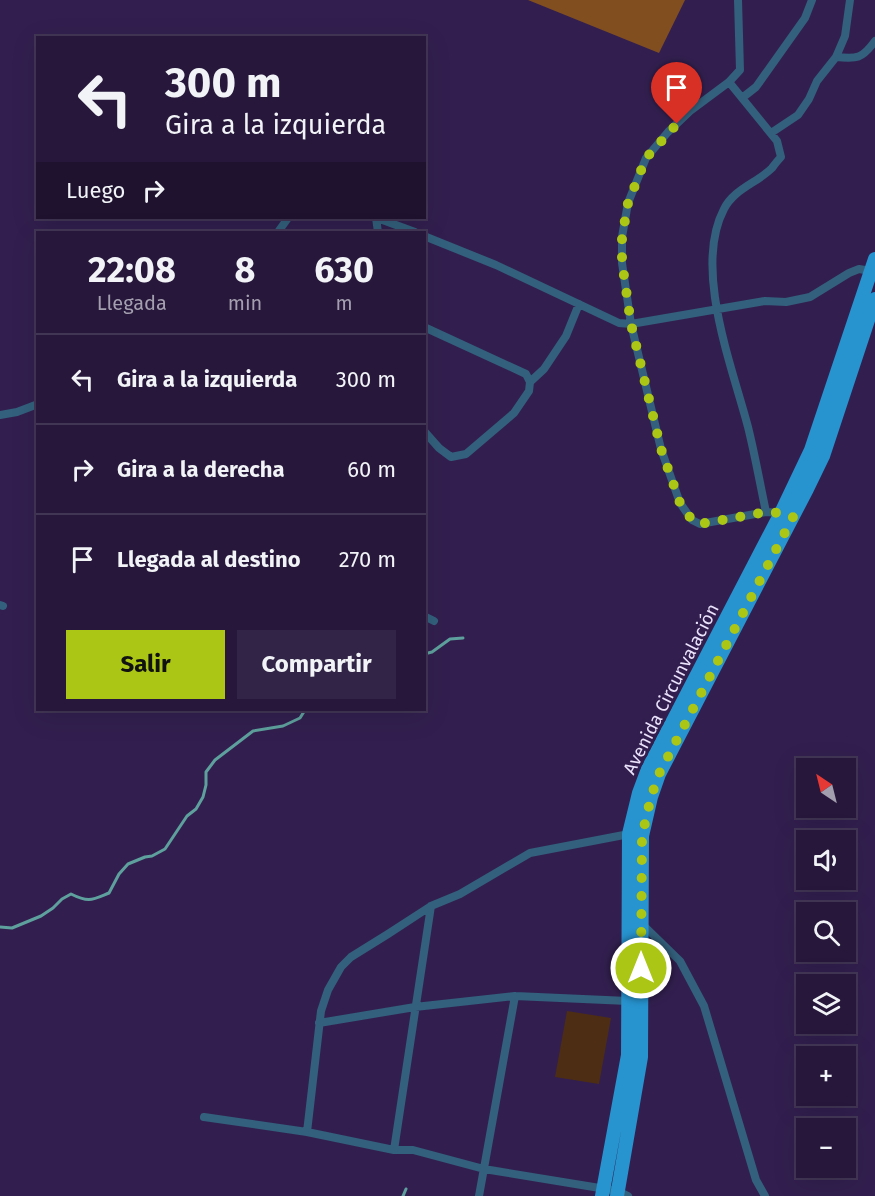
<!DOCTYPE html>
<html lang="es">
<head>
<meta charset="utf-8">
<style>
	:root { --surface:#26173b; --page:#322446; --text:#f1f3f6; --muted:#a49faf; --line:#423655; --accent:#abc614 }
	body { margin:0; font-family:"Fira Sans",sans-serif; background:var(--page); color:var(--text); height:100vh; display:flex; flex-direction:column; font-size:22px; white-space:nowrap }
	* { box-sizing:border-box; margin:0 }
	p { font-size:20px; color:var(--muted) }
	.icon { flex:none; width:33px; height:33px; fill:none; stroke:currentColor; stroke-width:2; stroke-linecap:round; stroke-linejoin:round }
	.map { position:relative; flex:1; overflow:hidden }
	.side { position:absolute; left:36px; top:231px; width:390px; height:480px; display:flex; flex-direction:column; background:var(--surface); border-radius:0px; box-shadow:0 6px 24px #0002,0 0 0 2px var(--line) }
	.side>* { flex:none }
	.top-card { position:absolute; left:36px; top:36px; width:390px; height:183px; border-radius:0px; box-shadow:0 6px 24px #0002,0 0 0 2px var(--line); background:#26173b; color:var(--text); overflow:hidden }
	.needle { width:39px; rotate:325deg }
	.buttons { position:absolute; left:796px; top:758px; display:grid; gap:12px }
	.buttons a { display:grid; place-items:center; width:60px; height:60px; border-radius:0px; background:var(--surface); box-shadow:0 6px 24px #0002,0 0 0 2px var(--line); font-size:30px }
	.pin { position:absolute; display:grid; place-items:center; width:51px; height:51px; color:#fff; margin:-62px -26px; border-radius:50% 50% 50% 0; rotate:-45deg; box-shadow:0 0 6px #0007 }
	.pin .icon { rotate:45deg }
	.me { position:absolute; width:66px; margin:-33px; rotate:0deg; stroke-linejoin:round; filter:drop-shadow(0 0 4px #0008) }
	.turn { display:flex; align-items:center; gap:21px; height:126px; padding:0 30px; font-size:27px }
	.turn .icon { width:78px; height:78px; stroke-width:2.5 }
	.turn b { display:block; font-size:42px; line-height:51px }
	.then { display:flex; align-items:center; height:57px; padding:0 30px; background:#0003; gap:12px; font-size:22px }
	.eta { display:flex; justify-content:space-evenly; align-items:center; height:102px; text-align:center }
	.eta b { font-size:36px; font-weight:700; line-height:42px }
	.primary-button { display:flex; gap:12px; margin-top:auto; padding:12px 30px }
	.primary-button a { flex:1; height:69px; border-radius:0px; background:var(--accent); color:#111; font-size:24px; font-weight:700; line-height:69px; text-align:center }
	.primary-button a+a { background:var(--page); color:var(--text) }
	ul { padding:0; list-style:none }
	li { display:flex; align-items:center; gap:18px; height:90px; padding:0 30px; border-top:2px solid var(--line) }
	li div { flex:1 }
	li b { display:block; font-size:22px }
	li em { font-style:normal }
	.map>svg:first-child { display:block }
</style>
</head>
<body>
<div class="map">
<svg width="875" height="1196" viewBox="0 0 875 1196">
	<rect width="100%" height="100%" fill="#321f4f"/>
	<path fill="#4d2e14" d="M 567,1011 L 611,1018 L 599,1084 L 555,1077 Z"/>
	<path fill="#814e20" d="M 528,0 L 685,0 L 659,53 Z"/>
	<g fill="none" stroke-linecap="round" stroke-linejoin="round">
		<path stroke="#5ea09d" stroke-width="3" d="M 424,654 L 432,652 L 450,639 L 463,638
			M 0,927 L 12,928 L 41,916 L 53,908 L 62,899 L 71,894 C 89,903 92,900 109,893 L 119,874 L 128,864 L 145,857 L 152,856 L 165,849 L 187,816 L 196,809 L 203,797 L 206,785 L 206,772 L 215,760 L 253,731 L 283,726 L 300,718 L 305,710
			M 403,1196 L 406,1189"/>
		<path stroke="#33607d" stroke-width="8" d="M 738,0 L 740,70 L 729,82 L 690,111 L 668,132 L 646,158 L 628,203 L 622,237 L 622,263 L 631,324 L 661,449 L 680,503 L 692,520 L 700,524 L 766,512 L 782,513
			M 836,57 C 857,59 862,59 875,41
			M 729,82 L 777,141 L 781,157 C 778,160 775,164 772,168 C 757,183 734,189 724,209 C 693,268 732,366 748,427 C 755,455 760,484 766,512
			M 742,98 L 756,87 L 805,18 L 812,0
			M 771,133 L 798,115 L 809,99 L 817,81 L 836,57 L 845,36 L 850,0
			M 376,218 L 378,232
			M 377,218 L 415,232
			M 278,232 L 288,218
			M 424,236 L 496,265 L 619,323 L 631,324 L 765,301 L 786,302 L 810,297 L 849,273 L 859,269 L 871,271
			M 424,327 L 526,374 L 530,382 L 529,391 L 514,413 L 466,454 L 451,457 L 439,448 L 424,431
			M 530,382 L 544,369 L 566,336 L 579,304
			M 0,415 L 17,412 L 38,404
			M 0,605 L 3,606
			M 424,616 L 434,621
			M 641,923 L 680,961 L 704,1006 L 756,1180 L 765,1196
			M 319,1023 L 415,1007 L 515,996 L 628,1001
			M 204,1117 L 307,1132 L 394,1150 L 413,1150 L 484,1169 L 618,1191 L 628,1196
			M 307,1132 L 321,1011 L 328,990 L 341,967 L 351,957 L 388,934 L 431,906 L 460,894 L 530,853 L 629,834
			M 394,1150 L 431,906
			M 479,1196 L 515,996"/>
		<path stroke="#2793cf" stroke-width="14" d="M 602,1196 L 628,1055 L 629,834 L 639,793 L 648,769 L 781,513 L 811,450 L 875,259
			M 617,1196 L 641,1057 L 642,836 L 651,797 L 659,774 L 807,489 L 823,456 L 875,299"/>
	</g>
	<g fill="none" stroke-linecap="round" stroke-linejoin="round">
		<path stroke="#abc614" stroke-width="10" stroke-dasharray="0 18" d="M 641,968 L 642,836 L 651,797 L 659,774 L 793,517 L 781,513 L 766,512 L 700,524 L 692,520 L 680,503 L 661,449 L 631,324 L 622,262 L 622,237 L 628,203 L 646,158 L 677,124"/>
	</g>
	<g text-anchor="middle" stroke-width="6" stroke-linejoin="round" paint-order="stroke">
		<g font-size="18" fill="#ebe3fc" stroke="#321f4f">
			<text transform="translate(671 689) rotate(-63)" y="6">Avenida Circunvalación</text>
		</g>
	</g>
</svg>
<div class="buttons">
<a><svg class="needle" viewBox="-14 -14 28 28"><path d="M0-13l5 13h-10z" fill="#e53935"/><path d="M0 13l5-13h-10z" fill="#a49faf"/></svg></a>
<a><svg class="icon" aria-label="sound" viewBox="0 0 24 24"><path d="M4 9h4l5-4v14l-5-4H4zM17 9q2 3 0 6"/></svg></a>
<a><svg class="icon" aria-label="search" viewBox="0 0 24 24"><circle cx="10" cy="10" r="6"/><path d="M15 15l6 6"/></svg></a>
<a><svg class="icon" aria-label="layers" viewBox="0 0 24 24"><path d="M12 4l9 5-9 5-9-5zM3 14l9 5 9-5"/></svg></a>
<a>+</a>
<a>−</a>
</div>
<div class="pin" style="left:677px;top:124px;background:#d93025"><svg class="icon" aria-label="arrive" viewBox="0 0 24 24"><path d="M6 21V4h12l-3 4 3 4H6"/></svg></div>
<svg class="me" style="left:641px;top:968px" viewBox="-20 -20 40 40"><circle r="17" fill="#abc614" stroke="#fff" stroke-width="3"/><path d="M0-11L8 9 0 5-8 9z" fill="#fff"/></svg>
<div class="top-card">
<div class="turn"><svg class="icon" aria-label="left" viewBox="0 0 24 24"><path d="M17 20v-9H6M10 6l-5 5 5 5"/></svg><div><b>300 m</b>Gira a la izquierda</div></div>
<div class="then">Luego<svg class="icon" aria-label="right" viewBox="0 0 24 24"><path d="M7 20v-9h11M14 6l5 5-5 5"/></svg></div>
</div>
<section class="side">
<div class="eta">
<div><b>22:08</b><p>Llegada</p></div>
<div><b>8</b><p>min</p></div>
<div><b>630</b><p>m</p></div>
</div>
<ul>
<li><svg class="icon" aria-label="left" viewBox="0 0 24 24"><path d="M17 20v-9H6M10 6l-5 5 5 5"/></svg><div><b>Gira a la izquierda</b></div><em>300 m</em></li>
<li><svg class="icon" aria-label="right" viewBox="0 0 24 24"><path d="M7 20v-9h11M14 6l5 5-5 5"/></svg><div><b>Gira a la derecha</b></div><em>60 m</em></li>
<li><svg class="icon" aria-label="arrive" viewBox="0 0 24 24"><path d="M6 21V4h12l-3 4 3 4H6"/></svg><div><b>Llegada al destino</b></div><em>270 m</em></li>
</ul>
<div class="primary-button"><a>Salir</a><a>Compartir</a></div>
</section>
</div>
</body>
</html>
